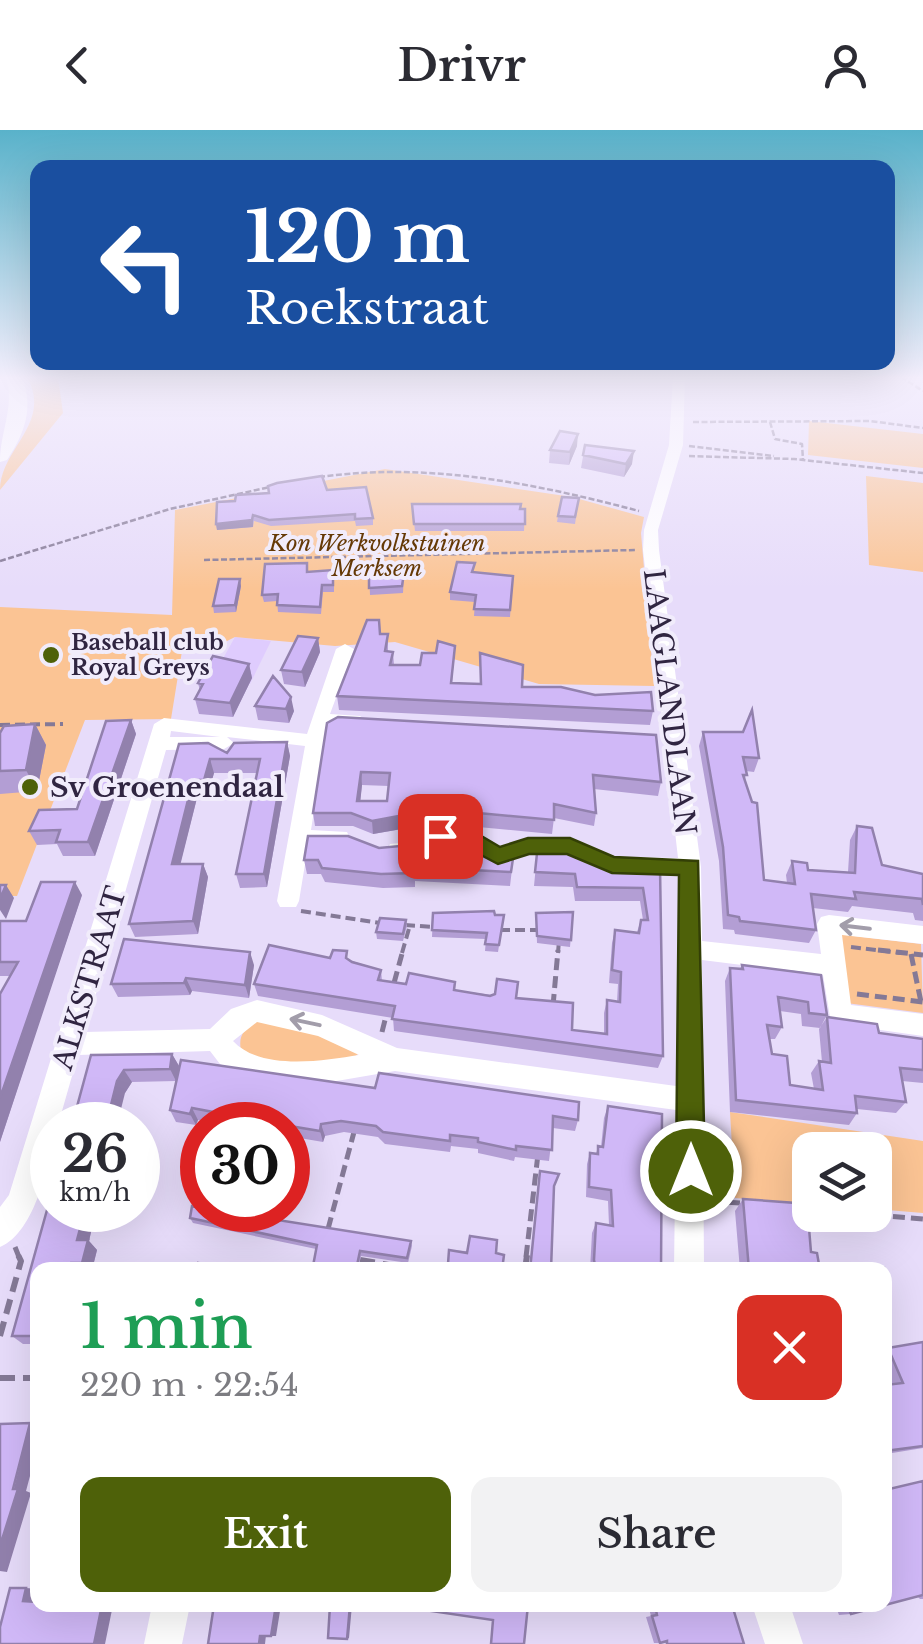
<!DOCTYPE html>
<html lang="en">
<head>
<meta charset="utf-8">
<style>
	:root { --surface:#fff; --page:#f2f2f3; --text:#2b2b33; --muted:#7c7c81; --accent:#4e6109 }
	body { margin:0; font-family:"Libre Baskerville",serif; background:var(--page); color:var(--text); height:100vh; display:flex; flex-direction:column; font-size:38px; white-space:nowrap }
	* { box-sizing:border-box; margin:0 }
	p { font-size:32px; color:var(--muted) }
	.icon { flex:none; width:55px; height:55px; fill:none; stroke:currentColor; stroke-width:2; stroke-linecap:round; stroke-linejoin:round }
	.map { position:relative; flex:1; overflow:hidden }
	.panel { position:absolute; left:30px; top:1132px; width:862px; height:350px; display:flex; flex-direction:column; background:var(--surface); border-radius:20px; box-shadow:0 10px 40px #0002 }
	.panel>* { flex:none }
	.guide { position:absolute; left:30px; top:30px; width:865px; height:210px; border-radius:20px; box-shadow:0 10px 40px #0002; background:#1a4fa0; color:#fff; overflow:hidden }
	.fabs { position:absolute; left:792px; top:1002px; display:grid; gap:20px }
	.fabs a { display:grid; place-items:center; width:100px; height:100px; border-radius:20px; background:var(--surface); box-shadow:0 10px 40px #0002; font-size:50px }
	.speed { position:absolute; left:30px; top:972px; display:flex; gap:20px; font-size:50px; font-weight:700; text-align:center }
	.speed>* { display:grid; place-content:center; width:130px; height:130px; border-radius:50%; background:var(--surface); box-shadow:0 10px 40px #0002; line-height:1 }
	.speed small { font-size:25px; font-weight:400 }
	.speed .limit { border:15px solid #d22; background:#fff; color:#111 }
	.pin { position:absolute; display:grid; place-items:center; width:85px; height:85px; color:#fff; margin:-42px; border-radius:20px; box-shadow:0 5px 15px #0006 }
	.me { position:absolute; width:110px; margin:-55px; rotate:0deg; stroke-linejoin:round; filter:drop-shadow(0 0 8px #0008) }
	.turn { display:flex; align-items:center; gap:35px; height:210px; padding:0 50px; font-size:45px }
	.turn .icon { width:130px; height:130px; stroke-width:2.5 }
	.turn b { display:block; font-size:70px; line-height:85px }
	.round { display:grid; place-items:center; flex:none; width:105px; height:105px; border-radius:20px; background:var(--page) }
	.summary { display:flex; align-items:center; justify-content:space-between; height:170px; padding:0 50px }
	h1 { font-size:60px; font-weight:600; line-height:75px; color:#1e9e55 }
	.button { display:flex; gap:20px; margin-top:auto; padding:20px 50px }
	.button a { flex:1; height:115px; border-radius:20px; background:var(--accent); color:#fff; font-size:40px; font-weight:600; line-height:115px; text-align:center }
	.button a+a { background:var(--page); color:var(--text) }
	header { display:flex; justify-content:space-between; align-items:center; height:130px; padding:0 50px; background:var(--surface); font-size:45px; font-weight:600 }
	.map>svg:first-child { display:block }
</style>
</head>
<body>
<header><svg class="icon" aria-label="back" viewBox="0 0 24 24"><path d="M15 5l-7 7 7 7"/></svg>Drivr<svg class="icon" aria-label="person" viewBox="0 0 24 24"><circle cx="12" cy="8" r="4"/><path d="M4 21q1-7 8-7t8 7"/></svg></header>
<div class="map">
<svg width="923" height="1514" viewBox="0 0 923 1514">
	<rect width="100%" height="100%" fill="#e7dcfa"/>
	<path fill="#dfccfe" d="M 235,507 L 271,511 L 250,554 L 211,550 Z"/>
	<path fill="#fbc494" d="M 27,247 L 58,247 L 63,283 L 0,360 C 0,318 53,294 27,247 Z
		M 809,291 L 923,304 L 923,338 L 808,325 Z
		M 385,339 L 572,367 L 644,387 L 641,403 L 654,556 L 539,554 L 395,512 L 335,516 L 235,507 L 209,520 L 182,521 L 171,589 L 85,590 L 17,766 L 0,766 L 0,477 L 172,485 L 175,380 Z
		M 866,346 L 923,353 L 923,442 L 869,435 Z
		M 837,804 L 921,814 L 923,883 L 846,873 Z
		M 256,891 L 335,908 L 359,923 C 342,942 262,934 241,921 C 238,905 244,900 256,891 Z
		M 730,982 L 923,1011 L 923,1083 L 875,1079 L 875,1020 L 810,1020 L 810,1074 L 735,1068 Z"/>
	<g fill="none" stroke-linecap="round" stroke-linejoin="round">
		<path stroke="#847996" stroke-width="2.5" stroke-dasharray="6 2.5" stroke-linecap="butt" d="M 901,247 L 923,261
			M 693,292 L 870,291 L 923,298
			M 770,292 L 775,309 L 802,314 L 803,330
			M 689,316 L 774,326
			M 689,326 L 794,329 L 923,343
			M 319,347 C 429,332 533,353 639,381
			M 204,430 L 636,420
			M 0,431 L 170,379 L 270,357"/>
		<path stroke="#847996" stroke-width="4" stroke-dasharray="10 5" stroke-linecap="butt" d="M 0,595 L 63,594
			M 301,781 L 380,793
			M 405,795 L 435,797
			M 500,800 L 540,800
			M 851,817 L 901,823
			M 402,823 L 410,795
			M 558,823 L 559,810"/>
		<path stroke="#847996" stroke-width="5" stroke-dasharray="12 6" stroke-linecap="butt" d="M 878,820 L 923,825
			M 911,824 L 921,872
			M 394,853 L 403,820
			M 857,864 L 923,872
			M 553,876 L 558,820
			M 382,902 L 387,882
			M 710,1071 L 741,1073
			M 795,1078 L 810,1079
			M 875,1085 L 923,1089
			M 328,1099 L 354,1002
			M 15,1117 L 19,1127
			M 526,1127 L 538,1024"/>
		<path stroke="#847996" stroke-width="6" stroke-dasharray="15 8" stroke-linecap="butt" d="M 360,1130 L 418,1140
			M 525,1140 L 527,1125
			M 0,1206 L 21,1131 L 18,1125
			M 0,1248 L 38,1248"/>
		<path fill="#fff" fill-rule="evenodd" d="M 673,247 L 685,247 L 683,315 L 658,400 L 659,420 L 701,737 L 702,811 L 821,824 L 817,794 L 821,787 L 829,785 L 923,796 L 923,814 L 842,805 L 851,875 L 923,884 L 923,906 L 831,893 L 823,845 L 702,830 L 704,1140 L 674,1140 L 676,980 L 395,941 L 325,953 L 272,953 L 240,944 L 220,934 L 210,921 L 78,925 L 58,995 L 52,995 C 52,1030 35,1103 0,1117 L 0,1077 L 9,1065 L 154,594 L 164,588 L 307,604 L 336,519 L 345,514 L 354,519 L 330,584 L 360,586 L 369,592 L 360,598 L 327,596 L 311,700 L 347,702 L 350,708 L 347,714 L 308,716 L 299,771 L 296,777 L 280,777 L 277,771 L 305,616 L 227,607 L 234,613 L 224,619 L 166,620 L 85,902 L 210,899 L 231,879 L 257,870 L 322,885 L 397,918 L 676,956 L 679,745 L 612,743 L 567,724 L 528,724 L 498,733 L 460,714 L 430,714 L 427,727 C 415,730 394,732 387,720 L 390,714 L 409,712 L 412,700 C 445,691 472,701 500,716 L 528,708 L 570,708 L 615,727 L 678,728 L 643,420 L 644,400 L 669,315 ZM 171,601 L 220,607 L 170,607 ZM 257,892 L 318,906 L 359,925 C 322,931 261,941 233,911 Z
			M 152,1475 L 190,1475 L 182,1514 L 144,1514 Z
			M 752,1475 L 790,1475 L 803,1514 L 765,1514 Z"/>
		<path fill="#fff" fill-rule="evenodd" d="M 6,247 L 22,247 C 34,278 25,303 7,330 L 0,332 C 0,301 15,278 6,247 Z"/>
	</g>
	<path fill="#b39ed4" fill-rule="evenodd" d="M 585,315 L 632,334 L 624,347 L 581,338 Z
		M 577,316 L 569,335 L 549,333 L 550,320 Z
		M 327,360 L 373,388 L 373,395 L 356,396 L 355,391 L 271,396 L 254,391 L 253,397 L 217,400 L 216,394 L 235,371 Z
		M 579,368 L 575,394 L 557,392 L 558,386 Z
		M 412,374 L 525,379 L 524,401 L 415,401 Z
		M 308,442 L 334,447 L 334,462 L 323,462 L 321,484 L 278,482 L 277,471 L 264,472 L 262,465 Z
		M 369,442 L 404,443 L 403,463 L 370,465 Z
		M 474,442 L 513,446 L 510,487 L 474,486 L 475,472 L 450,470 L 450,462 Z
		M 241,456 L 236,482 L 214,483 L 213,476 Z
		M 380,504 L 388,504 L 388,522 L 393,522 L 394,535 L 420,535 L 436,523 L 455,516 L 452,553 L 522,557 L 653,581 L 650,595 L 339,580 L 337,566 Z
		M 318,508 L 320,522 L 305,557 L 284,554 L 281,540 Z
		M 249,534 L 252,548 L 233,587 L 199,584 L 195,569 L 200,561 L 198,553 Z
		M 273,546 L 294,581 L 289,593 L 258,590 L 255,576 Z
		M 131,590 L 136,604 L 95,726 L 63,726 L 57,714 L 37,715 L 29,701 L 77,679 Z
		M 327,593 L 661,652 L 658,666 L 594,659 L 596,683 L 594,696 L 554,688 L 552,704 L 436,693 L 373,704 L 353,696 L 315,696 L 313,683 ZM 362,655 L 389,656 L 387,671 L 360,671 Z
		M 35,594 L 46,615 L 37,661 L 0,664 L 0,603 Z
		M 703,602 L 759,628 L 754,642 L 746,641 L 745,651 L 764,750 L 787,753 L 786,745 L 792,731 L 808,740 L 848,742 L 850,710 L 857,696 L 882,735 L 923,744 L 923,791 L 915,790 L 913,783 L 852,776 L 848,782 L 813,778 L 816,800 L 809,813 L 735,804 L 734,800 L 723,799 L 719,731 L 699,616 Z
		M 287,612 L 290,626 L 267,757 L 240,758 L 236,744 L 257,643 L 214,643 L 208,664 L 198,664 L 180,734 L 203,734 L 208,747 L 198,804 L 135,807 L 129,794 L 179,614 L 227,623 Z
		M 538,714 L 559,722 L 591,731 L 660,737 L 663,926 L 658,938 L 394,901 L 393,888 L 258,866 L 254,854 L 330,828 L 349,830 L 381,840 L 382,851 L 516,868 L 572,900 L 604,904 L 604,883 L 607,870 L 617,872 L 618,854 L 609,853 L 612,813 L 615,800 L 637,802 L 641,790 L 643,790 L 640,771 L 575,771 L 573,757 L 534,756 Z
		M 432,717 L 514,722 L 510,756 L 415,751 L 415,757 L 383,758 L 325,752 L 321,744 L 307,744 L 304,730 L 379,718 Z
		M 82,765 L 45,874 L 0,1012 L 0,864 L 11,846 L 0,846 L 0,791 L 26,791 Z
		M 573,782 L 570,817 L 537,813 L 536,783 Z
		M 433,783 L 504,785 L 498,822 L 485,821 L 486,809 L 432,807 Z
		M 406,790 L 407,796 L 403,811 L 377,809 L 376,802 Z
		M 254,835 L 249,868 L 192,861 L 190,865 L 118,867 L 111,854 Z
		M 742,835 L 805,842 L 827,885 L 820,898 L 802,896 L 801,884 L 780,881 L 782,897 L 775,909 L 769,909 L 772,924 L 790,955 L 814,959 L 811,943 L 819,931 L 822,932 L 819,899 L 827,887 L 879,903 L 923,909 L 923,953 L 902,951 L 906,972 L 896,983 L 857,979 L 857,983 L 849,995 L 730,982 L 725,851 L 730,838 L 740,839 Z
		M 172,924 L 179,936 L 176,951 L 132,952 L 125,963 L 91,925 Z
		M 181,930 L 578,990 L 575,1001 L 553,998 L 549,1031 L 515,1027 L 514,1031 L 478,1023 L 478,1019 L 451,1016 L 450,1022 L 385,1014 L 378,1007 L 344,1002 L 325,1006 L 323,1012 L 288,1006 L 288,995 L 257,995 L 255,992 L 232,989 L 230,995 L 198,990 L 196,995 L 176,992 L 170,980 Z
		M 608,976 L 661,1140 L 590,1140 L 592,1103 L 596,1093 L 609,1095 L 608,1071 L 586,1067 L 587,1034 L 590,1023 L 596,1024 L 598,1016 L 601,1017 L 604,988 Z
		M 743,1069 L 799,1096 L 820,1140 L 740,1140 L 735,1081 Z
		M 52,1080 L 96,1080 L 89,1111 L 97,1120 L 92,1140 L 38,1140 L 38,1214 L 23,1214 L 12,1206 Z
		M 190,1088 L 411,1111 L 412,1116 L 408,1133 L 361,1126 L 358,1140 L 315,1140 L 313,1136 L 316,1119 L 193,1093 Z
		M 449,1120 L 496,1123 L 502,1140 L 448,1139 Z
		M 923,1212 L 923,1318 L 886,1324 L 888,1331 L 885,1332 L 885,1255 L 888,1254 L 885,1246 L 885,1220 L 888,1218 Z
		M 923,1351 L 923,1469 L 920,1469 L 918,1467 L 851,1484 L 839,1485 L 836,1477 L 824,1478 L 823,1475 L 885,1475 L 885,1360 Z
		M 648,1475 L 732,1475 L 744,1514 L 654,1513 L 646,1487 L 651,1486 Z"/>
	<path fill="#9281ad" d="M 578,304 L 577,316 L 569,335 L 570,322 Z
		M 634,321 L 632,334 L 624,347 L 626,334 Z
		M 253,385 L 253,397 L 217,400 L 216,394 Z
		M 240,449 L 241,456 L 236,482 L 235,475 Z
		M 318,508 L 320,522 L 305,557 L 302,542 Z
		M 249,534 L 252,548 L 233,587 L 230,573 Z
		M 291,567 L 294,581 L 289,593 L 286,579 Z
		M 131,590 L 136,604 L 95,726 L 88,712 Z
		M 35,594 L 46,615 L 37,661 L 26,640 Z
		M 287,612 L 290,626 L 267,757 L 264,744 Z
		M 210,629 L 214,643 L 208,664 L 204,650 Z
		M 361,642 L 362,655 L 359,684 L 357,671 Z
		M 193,650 L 198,664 L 177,748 L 172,734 Z
		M 436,679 L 436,693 L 373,704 L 372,691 Z
		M 203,734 L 208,747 L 198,804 L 193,791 Z
		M 75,752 L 82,765 L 0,1012 L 0,968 Z
		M 6,755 L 14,768 L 6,789 L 0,780 L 0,769 Z
		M 250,822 L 254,835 L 249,868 L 245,855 Z
		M 186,848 L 192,861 L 190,865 L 184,853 Z
		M 172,924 L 179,936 L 176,951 L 170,939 Z
		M 124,940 L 132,952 L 125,963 L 117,995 L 106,995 L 117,951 Z
		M 226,977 L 232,989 L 230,995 L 224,984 Z
		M 192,978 L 198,990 L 196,995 L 190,984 Z
		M 321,994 L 325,1006 L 323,1012 L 320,1001 Z
		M 85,1080 L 96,1080 L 89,1111 L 97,1120 L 92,1140 L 82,1133 L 77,1110 Z
		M 30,1293 L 38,1297 L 38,1316 L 26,1361 L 31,1363 L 7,1442 L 0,1441 L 0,1416 Z
		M 26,1458 L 38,1459 L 36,1472 L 23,1471 Z
		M 102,1475 L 113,1475 L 105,1514 L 94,1514 Z
		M 276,1475 L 281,1475 L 276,1506 L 271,1506 Z
		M 350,1475 L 352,1475 L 349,1508 L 347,1509 Z
		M 266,1505 L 265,1514 L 259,1514 L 260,1506 Z"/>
	<path fill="#d0b8f7" stroke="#9281ad" stroke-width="2.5" fill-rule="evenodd" d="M 560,301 L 578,304 L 570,322 L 550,320 Z
		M 585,315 L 634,321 L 626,334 L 583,325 Z
		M 322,346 L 327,360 L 366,357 L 373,388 L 355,389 L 355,384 L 269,390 L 253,385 L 252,390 L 216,394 L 217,372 L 235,371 L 236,365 L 269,363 L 268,356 L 277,353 Z
		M 562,367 L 579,368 L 575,387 L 558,386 Z
		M 412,374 L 521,374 L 520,379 L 525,379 L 525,394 L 414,394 Z
		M 457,432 L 475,433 L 472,442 L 513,446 L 510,480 L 474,479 L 476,465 L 450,462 Z
		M 307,433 L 307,442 L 333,440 L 333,455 L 322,455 L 320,477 L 277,475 L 278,464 L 262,465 L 265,434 Z
		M 369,442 L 404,443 L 402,456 L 369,458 Z
		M 219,449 L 240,449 L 235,475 L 213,476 Z
		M 367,490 L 379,490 L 380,504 L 388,504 L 385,521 L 393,522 L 390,535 L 420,535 L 422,523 L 436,523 L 438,511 L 455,516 L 451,553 L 481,554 L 480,523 L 523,535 L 522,557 L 561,557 L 595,565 L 651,562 L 653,581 L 337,566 Z
		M 298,506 L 318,508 L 302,542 L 281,540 Z
		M 213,526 L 249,534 L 230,573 L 195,569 L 203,554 L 198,553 Z
		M 273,546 L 291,567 L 286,579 L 255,576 Z
		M 752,580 L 759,628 L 743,627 L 747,645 L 743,645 L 752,672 L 757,673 L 764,750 L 795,754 L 792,731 L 807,733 L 808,740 L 855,743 L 857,696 L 872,698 L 882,735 L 923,744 L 923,775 L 922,769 L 854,762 L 856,769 L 811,764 L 816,800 L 740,791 L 739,787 L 728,785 L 723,717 L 703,602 L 743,602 Z
		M 338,587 L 656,605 L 661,652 L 593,645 L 596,683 L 554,674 L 554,690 L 436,679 L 372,691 L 351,683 L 313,683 L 327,593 ZM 361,642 L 390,643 L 387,671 L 357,671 Z
		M 131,590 L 88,712 L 56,712 L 60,700 L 29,701 L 39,680 L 77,679 L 106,591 Z
		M 35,594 L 26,640 L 0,641 L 0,603 L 4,596 Z
		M 287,612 L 264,744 L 236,744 L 260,629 L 210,629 L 204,650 L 193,650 L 172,734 L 203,734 L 193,791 L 129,794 L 179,614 L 208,613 L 227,623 L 234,613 Z
		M 308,706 L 348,706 L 379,718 L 432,713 L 432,717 L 514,722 L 511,742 L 414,737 L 414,743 L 381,744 L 322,738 L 318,730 L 304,730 Z
		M 538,714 L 557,714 L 559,722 L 589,723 L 591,731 L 660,737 L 663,926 L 392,889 L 395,876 L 254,854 L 269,815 L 330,828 L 333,820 L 347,821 L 346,828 L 352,832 L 381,840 L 378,850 L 406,854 L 409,843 L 455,852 L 454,860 L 490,866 L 495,864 L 497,849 L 518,852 L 516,868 L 573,873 L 572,900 L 607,904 L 607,870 L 620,872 L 621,842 L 612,840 L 615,800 L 639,803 L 641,790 L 648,790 L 643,758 L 577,757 L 575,744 L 535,742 Z
		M 41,752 L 75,752 L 0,968 L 0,864 L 18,832 L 0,832 L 0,791 L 26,791 Z
		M 0,755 L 6,755 L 0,769 Z
		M 494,781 L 495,785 L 504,785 L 499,815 L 485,814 L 487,803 L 432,800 L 433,783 Z
		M 573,782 L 571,810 L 537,806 L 536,783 Z
		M 380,788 L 406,790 L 403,804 L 376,802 Z
		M 124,809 L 250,822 L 245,855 L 186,848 L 184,853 L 111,854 Z
		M 742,835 L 821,845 L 827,885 L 809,883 L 808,872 L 778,867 L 782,897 L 767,895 L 772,924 L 787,926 L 790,955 L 823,960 L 819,931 L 831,933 L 827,887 L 877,894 L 879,903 L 923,909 L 923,940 L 900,938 L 906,972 L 855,966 L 857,983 L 736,970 L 730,838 L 743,839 Z
		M 172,924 L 170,939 L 124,940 L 117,951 L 106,995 L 72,995 L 91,925 Z
		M 181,930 L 375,958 L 379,943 L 579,972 L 578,990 L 553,986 L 552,1020 L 516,1016 L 516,1020 L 478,1012 L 478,1008 L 450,1005 L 450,1011 L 383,1002 L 376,996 L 341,991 L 321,994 L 320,1001 L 254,990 L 254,981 L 226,977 L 224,984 L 192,978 L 190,984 L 170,980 Z
		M 608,976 L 662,984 L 661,1140 L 596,1140 L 594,1130 L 596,1093 L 613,1096 L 611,1060 L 589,1057 L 590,1023 L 598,1024 L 598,1016 L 603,1017 Z
		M 540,1041 L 559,1044 L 554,1056 L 551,1140 L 530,1140 Z
		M 52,1062 L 52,1080 L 85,1080 L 77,1110 L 88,1110 L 82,1133 L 71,1133 L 69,1140 L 38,1140 L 38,1206 L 12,1206 Z
		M 743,1069 L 796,1073 L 799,1096 L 809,1098 L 811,1122 L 817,1123 L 820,1140 L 749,1140 Z
		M 192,1076 L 202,1078 L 202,1080 L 215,1080 L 411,1111 L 407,1128 L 360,1121 L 356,1140 L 313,1136 L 317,1115 L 190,1088 Z
		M 470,1106 L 497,1110 L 496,1123 L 504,1125 L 502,1140 L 448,1134 L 449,1120 L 467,1123 Z
		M 198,1133 L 219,1136 L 218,1140 L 196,1140 Z
		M 862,1136 L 884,1138 L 884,1140 L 863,1140 Z
		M 923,1212 L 923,1316 L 885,1321 L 885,1255 L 903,1253 L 888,1218 Z
		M 30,1293 L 13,1359 L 18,1359 L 0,1416 L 0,1294 Z
		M 923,1351 L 923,1465 L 851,1484 L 847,1475 L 885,1475 L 885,1416 L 888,1415 L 885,1407 L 885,1360 Z
		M 10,1458 L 26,1458 L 23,1471 L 38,1472 L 38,1475 L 102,1475 L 94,1514 L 0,1514 L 0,1497 Z
		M 214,1475 L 276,1475 L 271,1506 L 260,1506 L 259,1514 L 208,1514 Z
		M 330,1475 L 350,1475 L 347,1509 L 328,1508 Z
		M 431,1475 L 528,1475 L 524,1514 L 491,1514 L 493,1490 L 431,1481 Z
		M 540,1475 L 593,1475 L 577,1480 Z
		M 655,1475 L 732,1475 L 744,1514 L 667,1514 L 667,1511 L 660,1513 L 652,1486 L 657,1485 Z"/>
	<defs><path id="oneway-shaft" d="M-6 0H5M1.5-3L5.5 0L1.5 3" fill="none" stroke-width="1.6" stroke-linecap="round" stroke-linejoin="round" transform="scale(2.5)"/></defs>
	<g stroke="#a29daa">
		<use href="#oneway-shaft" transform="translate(855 797) rotate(-173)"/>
		<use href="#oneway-shaft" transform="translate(305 892) rotate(-168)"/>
	</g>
	<linearGradient id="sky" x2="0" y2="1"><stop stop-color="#59b2ca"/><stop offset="0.54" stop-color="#f4effd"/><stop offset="1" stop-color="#f4effd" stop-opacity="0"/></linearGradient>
	<rect width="923" height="459" fill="url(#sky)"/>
	<path fill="#4e6109" stroke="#333f06" stroke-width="2.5" d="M 440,698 L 471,700 L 500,717 L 528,708 L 570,708 L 614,727 L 698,731 L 705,1041 L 701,1051 L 691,1055 L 681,1051 L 676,1041 L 679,745 L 612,743 L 567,724 L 529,724 L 498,734 L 460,714 L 432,711 L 432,700 Z"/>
	<g fill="#4e6109" stroke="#f1ecfb" stroke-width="4">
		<circle cx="51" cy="525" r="10"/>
		<circle cx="30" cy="657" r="10"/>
	</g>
	<g text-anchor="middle" stroke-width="8" stroke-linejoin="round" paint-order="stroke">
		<g font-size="22" font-style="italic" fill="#653905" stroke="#f1ecfb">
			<text x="377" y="421">Kon Werkvolkstuinen<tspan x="377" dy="25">Merksem</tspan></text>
		</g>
		<g font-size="22" font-weight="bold" fill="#302541" stroke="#f1ecfb" text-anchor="start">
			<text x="71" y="520">Baseball club<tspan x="71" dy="25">Royal Greys</tspan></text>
		</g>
		<g font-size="28" fill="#302541" stroke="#f1ecfb">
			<text transform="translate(670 572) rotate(83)" y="10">LAAGLANDLAAN</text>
			<text transform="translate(89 848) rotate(-73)" y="10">ALKSTRAAT</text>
		</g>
		<g font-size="28" font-weight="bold" fill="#302541" stroke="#f1ecfb" text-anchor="start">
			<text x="50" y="667">Sv Groenendaal</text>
		</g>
	</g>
</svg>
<div class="fabs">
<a><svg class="icon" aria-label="layers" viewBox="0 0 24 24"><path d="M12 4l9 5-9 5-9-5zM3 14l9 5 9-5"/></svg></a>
</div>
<div class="speed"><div>26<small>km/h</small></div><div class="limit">30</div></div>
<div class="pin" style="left:440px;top:706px;background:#d93025"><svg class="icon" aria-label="arrive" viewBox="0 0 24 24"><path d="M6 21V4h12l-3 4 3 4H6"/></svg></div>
<svg class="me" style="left:691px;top:1041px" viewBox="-20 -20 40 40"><circle r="17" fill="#4e6109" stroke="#fff" stroke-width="3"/><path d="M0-11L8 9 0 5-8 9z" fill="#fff"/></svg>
<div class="guide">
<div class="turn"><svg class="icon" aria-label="left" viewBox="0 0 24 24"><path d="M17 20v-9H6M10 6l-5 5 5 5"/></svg><div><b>120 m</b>Roekstraat</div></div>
</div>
<section class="panel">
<div class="summary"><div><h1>1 min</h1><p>220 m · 22:54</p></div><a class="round" style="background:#d93025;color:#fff"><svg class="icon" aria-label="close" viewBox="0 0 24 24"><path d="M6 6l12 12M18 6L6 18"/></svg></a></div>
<div class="button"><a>Exit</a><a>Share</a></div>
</section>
</div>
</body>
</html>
